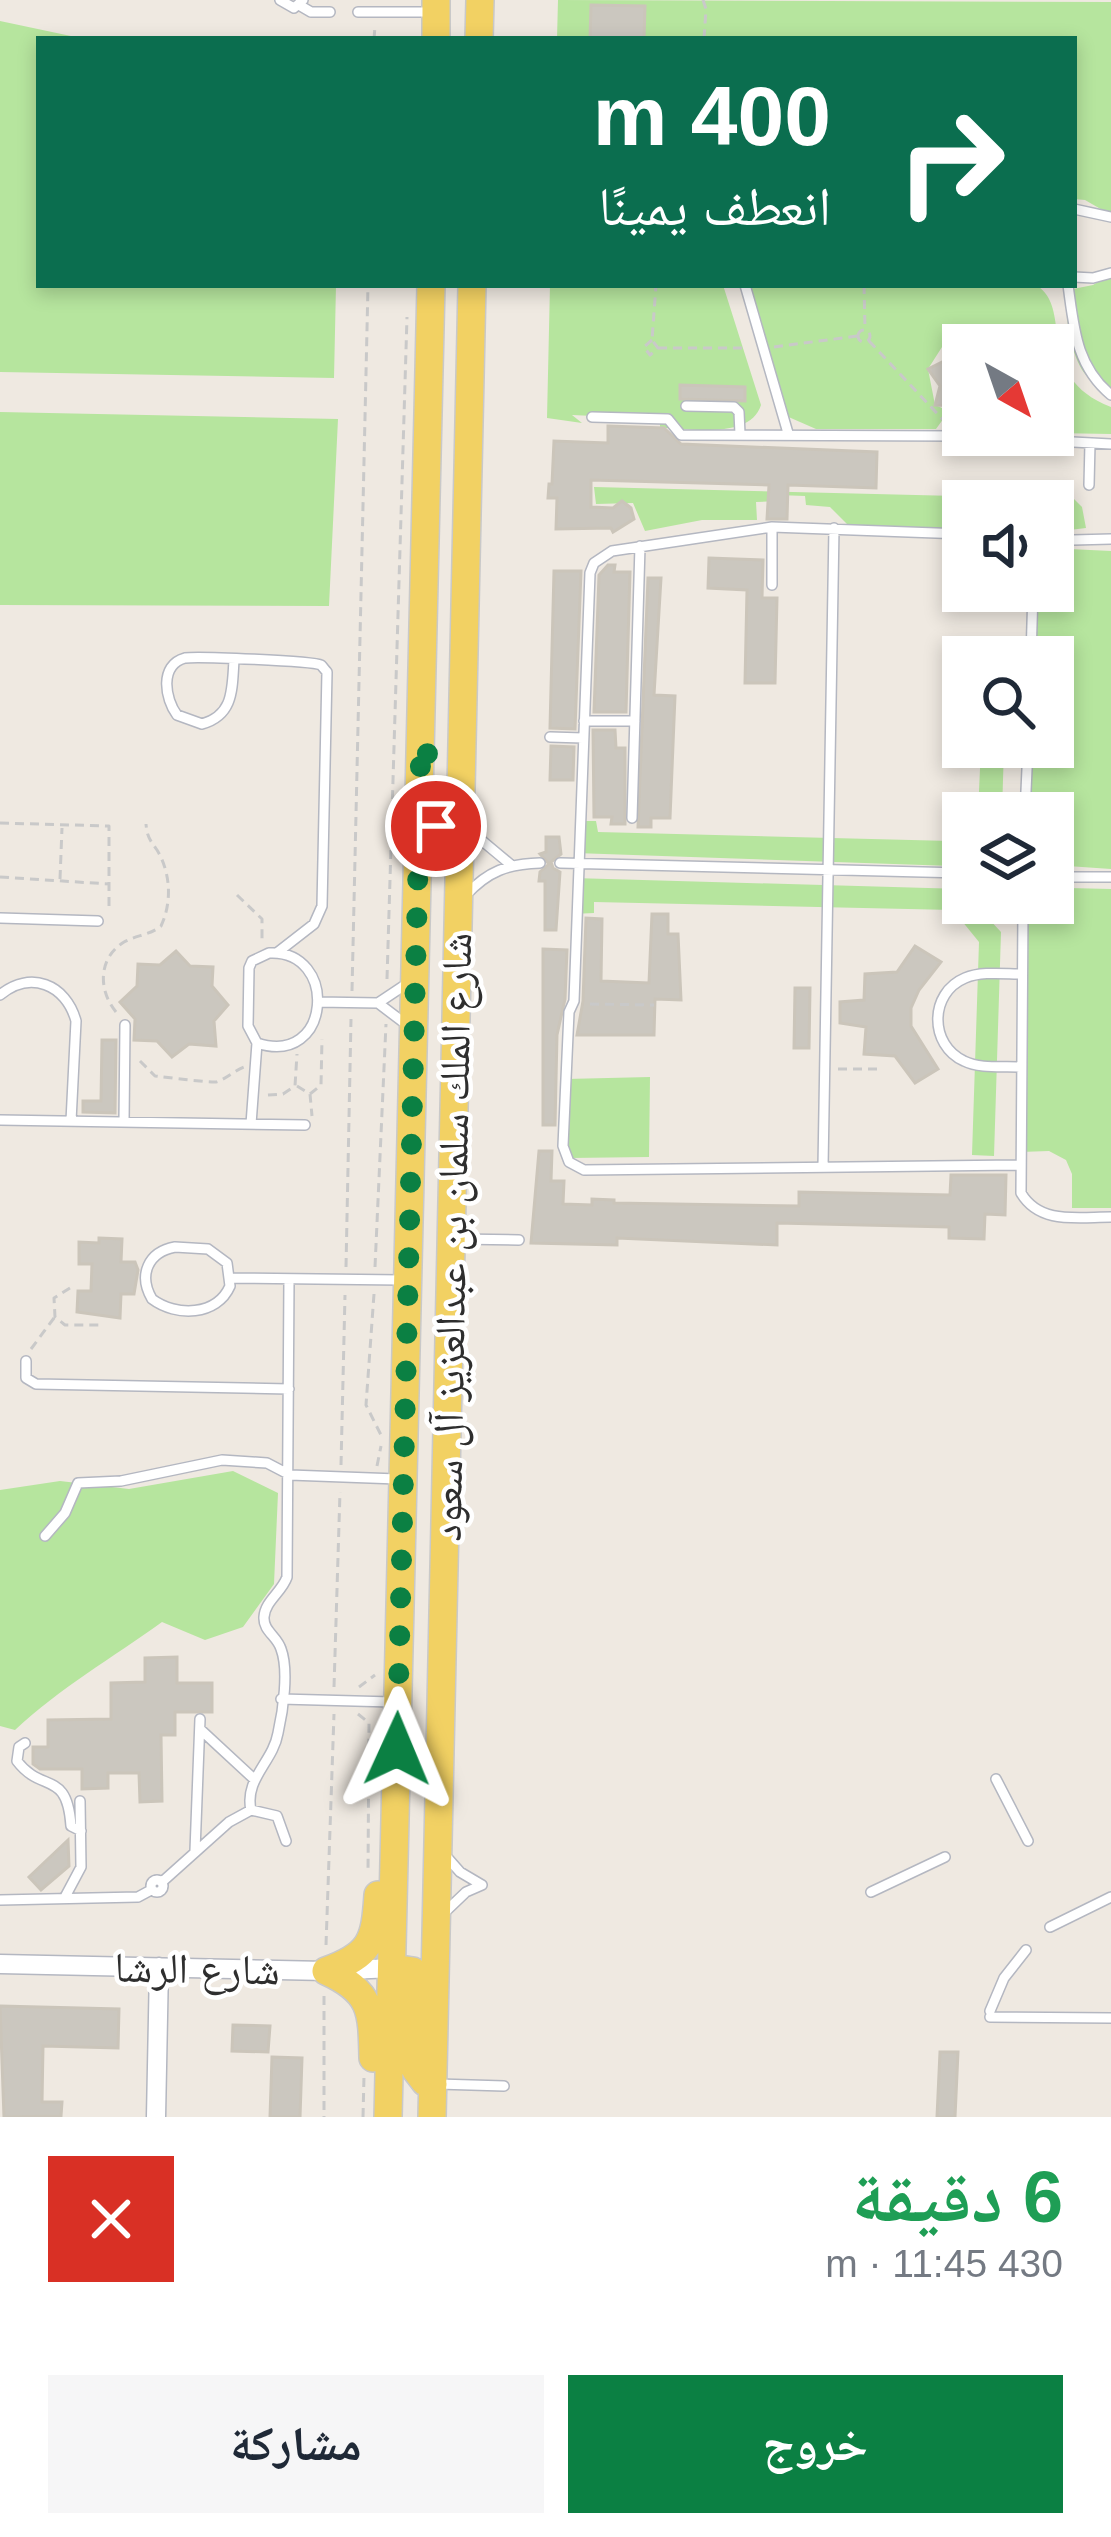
<!DOCTYPE html>
<html lang="ar">
<head>
<meta charset="utf-8">
<style>
	:root { --surface:#fff; --page:#f6f6f7; --text:#1f2937; --muted:#747a83; --accent:#0b8043 }
	body { margin:0; font-family:Arial,"Noto Naskh Arabic",sans-serif; background:var(--page); color:var(--text); direction:rtl; height:100vh; display:flex; flex-direction:column; font-size:45px; white-space:nowrap }
	* { box-sizing:border-box; margin:0 }
	p { font-size:39px; color:var(--muted) }
	.icon { flex:none; width:66px; height:66px; fill:none; stroke:currentColor; stroke-width:2; stroke-linecap:round; stroke-linejoin:round }
	.map { position:relative; height:2117px; overflow:hidden; direction:ltr }
	.details { display:flex; flex-direction:column; background:var(--surface); flex:1 }
	.details>* { flex:none }
	.hud { position:absolute; left:36px; top:36px; width:1041px; height:252px; border-radius:0px; box-shadow:0 6px 18px #0003; direction:rtl; background:#0b6e4f; color:#fff; overflow:hidden }
	.needle { width:78px; rotate:140deg }
	.controls { position:absolute; left:942px; top:324px; display:grid; gap:24px }
	.controls a { display:grid; place-items:center; width:132px; height:132px; border-radius:0px; background:var(--surface); box-shadow:0 6px 18px #0003; font-size:60px }
	.pin { position:absolute; display:grid; place-items:center; width:102px; height:102px; color:#fff; margin:-51px; border:6px solid #fff; border-radius:50%; box-shadow:0 3px 12px #0007 }
	.me { position:absolute; width:132px; margin:-66px; rotate:1deg; stroke-linejoin:round; filter:drop-shadow(0 0 9px #0008) }
	.turn { display:flex; align-items:center; gap:42px; height:252px; padding:0 48px; font-size:54px }
	.turn .icon { width:156px; height:156px; stroke-width:2.5 }
	.turn b { display:block; font-size:84px; line-height:102px }
	.round { display:grid; place-items:center; flex:none; width:126px; height:126px; border-radius:0px; background:var(--page) }
	.overview { display:flex; align-items:center; justify-content:space-between; height:204px; padding:0 48px }
	h1 { font-size:72px; font-weight:700; line-height:90px; color:#1e9e55 }
	.action { display:flex; gap:24px; margin-top:auto; padding:24px 48px }
	.action a { flex:1; height:138px; border-radius:0px; background:var(--accent); color:#fff; font-size:48px; font-weight:700; line-height:138px; text-align:center }
	.action a+a { background:var(--page); color:var(--text) }
	.map>svg:first-child { display:block }
</style>
</head>
<body>
<div class="map">
<svg width="1111" height="2117" viewBox="0 0 1111 2117">
	<rect width="100%" height="100%" fill="#efe9e1"/>
	<path fill="#b6e59e" d="M 558,0 L 1111,2 L 1111,215 L 1085,200 L 1074,199 L 1074,39 L 557,39 Z
		M 0,21 L 85,39 L 39,39 L 39,285 L 336,285 L 334,378 L 0,372 Z
		M 1111,273 L 1111,390 C 1102,386 1092,382 1086,375 C 1071,358 1063,311 1068,290 L 1093,285 Z
		M 550,285 L 723,285 L 761,405 C 750,440 690,428 660,428 L 660,419 L 572,415 L 582,423 L 547,418 Z
		M 742,285 L 1036,285 C 1075,309 1032,376 1111,407 L 1111,434 L 1053,433 L 1053,345 L 1007,345 L 984,330 L 949,336 L 928,369 L 935,405 L 949,411 L 936,429 L 816,429 L 784,415 Z
		M 0,412 L 338,419 L 329,606 L 0,605 Z
		M 594,487 L 1074,499 L 1082,507 L 1086,528 L 1053,532 L 1053,501 L 963,501 L 963,529 L 848,525 L 830,507 L 806,505 L 805,496 L 778,495 L 778,501 L 756,502 L 757,520 L 702,520 L 645,531 L 633,503 L 596,504 Z
		M 1069,549 L 1111,551 L 1111,869 L 1053,865 L 1053,813 L 1023,813 L 1024,747 L 1053,747 L 1053,657 L 1026,657 L 1030,591 L 1053,591 L 1053,556 Z
		M 981,747 L 1004,747 L 1002,813 L 978,813 Z
		M 576,821 L 596,821 L 598,832 L 951,841 L 963,831 L 963,862 L 952,866 L 575,853 Z
		M 573,878 L 963,889 L 963,903 L 974,903 L 1001,932 L 994,1156 L 972,1155 L 979,942 L 953,910 L 594,902 L 594,913 L 573,914 Z
		M 1068,888 L 1111,889 L 1111,1208 L 1072,1208 L 1072,1174 L 1066,1160 L 1049,1151 L 1020,1152 L 1022,930 L 1028,919 L 1053,903 L 1055,892 Z
		M 650,1077 L 649,1157 L 570,1158 L 561,1145 L 566,1079 Z
		M 233,1471 L 278,1493 L 274,1584 L 243,1627 L 205,1640 L 162,1622 C 112,1658 60,1688 15,1730 L 0,1726 L 0,1490 L 60,1481 L 129,1489 Z"/>
	<path fill="#cbc7bf" stroke="#cbc5ba" stroke-width="3" d="M 591,5 L 645,6 L 644,39 L 590,39 Z
		M 949,336 L 963,340 L 963,406 L 935,405 L 940,386 L 928,369 L 946,360 Z
		M 680,385 L 745,387 L 745,401 L 680,399 Z
		M 608,426 L 664,428 L 681,444 L 877,452 L 876,488 L 788,485 L 787,519 L 767,519 L 769,485 L 591,480 L 591,507 L 613,508 L 622,501 L 631,508 L 634,519 L 613,532 L 611,528 L 556,529 L 557,498 L 548,498 L 549,484 L 552,484 L 554,441 L 608,443 Z
		M 709,558 L 763,560 L 762,598 L 777,598 L 775,683 L 745,683 L 747,590 L 708,588 Z
		M 608,565 L 615,565 L 614,572 L 630,572 L 626,712 L 594,712 L 599,575 Z
		M 554,571 L 581,571 L 575,729 L 550,728 Z
		M 648,578 L 661,578 L 654,695 L 675,696 L 670,818 L 651,818 L 651,827 L 638,827 Z
		M 593,730 L 615,730 L 616,748 L 625,748 L 625,824 L 611,824 L 612,817 L 594,817 Z
		M 551,746 L 574,747 L 573,780 L 550,780 Z
		M 546,837 L 559,837 L 561,854 L 551,862 L 553,868 L 560,872 L 556,930 L 545,930 L 545,881 L 539,881 L 540,872 L 549,864 L 540,854 L 546,852 Z
		M 652,914 L 668,914 L 668,934 L 678,934 L 681,1000 L 655,999 L 654,1035 L 577,1035 L 583,1001 L 586,918 L 602,919 L 601,981 L 649,983 Z
		M 915,946 L 941,962 L 919,990 L 911,1008 L 911,1026 L 938,1069 L 915,1083 L 895,1056 L 864,1054 L 866,1027 L 840,1023 L 840,1002 L 864,1000 L 865,974 L 897,972 Z
		M 543,949 L 567,950 L 565,999 L 557,1035 L 555,1125 L 543,1125 Z
		M 176,951 L 190,966 L 213,967 L 212,986 L 228,1005 L 214,1021 L 216,1046 L 189,1044 L 172,1057 L 157,1041 L 134,1040 L 135,1019 L 120,1002 L 137,986 L 138,964 L 160,965 Z
		M 795,988 L 810,988 L 809,1048 L 794,1048 Z
		M 102,1040 L 116,1040 L 115,1113 L 83,1112 L 83,1101 L 101,1101 Z
		M 539,1151 L 552,1151 L 551,1181 L 564,1181 L 563,1204 L 592,1205 L 592,1199 L 614,1200 L 614,1203 L 799,1206 L 799,1192 L 950,1195 L 951,1175 L 1006,1175 L 1005,1215 L 985,1214 L 984,1239 L 949,1238 L 949,1227 L 777,1223 L 777,1245 L 617,1238 L 617,1245 L 531,1243 Z
		M 99,1238 L 122,1239 L 121,1262 L 135,1262 L 138,1270 L 134,1294 L 121,1294 L 120,1318 L 77,1312 L 78,1291 L 91,1291 L 92,1264 L 79,1264 L 79,1242 L 99,1243 Z
		M 177,1657 L 177,1683 L 212,1683 L 212,1712 L 175,1712 L 175,1735 L 161,1735 L 162,1801 L 140,1802 L 139,1773 L 108,1773 L 108,1788 L 82,1789 L 82,1769 L 40,1769 L 33,1764 L 33,1747 L 48,1747 L 48,1720 L 111,1719 L 111,1683 L 145,1682 L 145,1658 Z
		M 68,1840 L 69,1866 L 41,1890 L 29,1877 Z
		M 0,2006 L 119,2009 L 118,2048 L 43,2046 L 42,2102 L 62,2102 L 61,2116 L 4,2117 Z
		M 233,2025 L 270,2026 L 268,2052 L 232,2051 Z
		M 940,2052 L 958,2052 L 955,2117 L 937,2117 Z
		M 272,2057 L 302,2058 L 300,2117 L 270,2117 Z"/>
	<g fill="none" stroke-linecap="round" stroke-linejoin="round">
		<defs>
			<path id="service" d="M 280,0 L 294,8 L 303,0
				M 299,5 L 311,12 L 330,12
				M 358,12 L 431,12
				M 1074,209 L 1111,217
				M 1074,277 L 1093,278 L 1111,273
				M 745,285 L 788,433
				M 1068,285 C 1074,328 1076,366 1111,395
				M 686,406 L 734,407 L 739,412 L 740,434
				M 592,417 L 668,419 L 681,435 L 959,436 L 1111,444
				M 1089,485 L 1090,443
				M 772,527 L 772,585
				M 963,534 L 772,527 L 612,551 L 594,563 L 590,573 L 574,1001 L 569,1012 L 563,1146 L 569,1162 L 584,1170 L 1019,1165
				M 1053,549 L 1073,540 L 1111,539
				M 1031,657 L 1033,591
				M 234,660 C 232,689 234,715 202,724 L 177,715 C 165,699 159,665 185,658 C 196,656 313,661 321,665 C 323,667 325,670 327,672 L 322,906 L 314,924 L 278,952
				M 584,721 L 635,721
				M 550,737 L 583,738
				M 1025,813 L 1028,747
				M 632,818 L 640,546
				M 468,829 L 510,864
				M 1053,855 L 1059,877 L 1053,895
				M 560,863 L 963,873
				M 1059,877 L 1111,877
				M 466,895 C 488,871 508,864 540,863
				M 1003,903 L 1023,910 L 1045,903
				M 1023,910 L 1021,1193 C 1040,1225 1078,1217 1111,1217
				M 0,918 L 98,921
				M 269,953 C 339,949 332,1068 257,1043 L 248,1026 L 249,968 L 252,961 Z
				M 0,995 C 30,970 66,984 76,1021 L 71,1121
				M 318,1002 L 378,1003 L 408,983
				M 378,1003 L 407,1025
				M 1020,1067 C 1002,1066 980,1069 964,1061 C 929,1045 929,993 965,978 C 982,971 1004,974 1022,974
				M 0,1120 L 305,1125
				M 124,1122 L 125,1025
				M 251,1124 L 257,1043
				M 823,1167 L 834,528
				M 456,1239 L 519,1240
				M 175,1247 L 208,1249 L 227,1263 L 230,1286 C 217,1316 176,1317 152,1299 C 138,1275 148,1252 175,1247 Z
				M 231,1278 L 401,1280
				M 26,1361 L 26,1378 L 36,1384 L 289,1389
				M 45,1536 L 65,1513 L 78,1483 L 121,1481 L 222,1460 L 267,1463 L 290,1475 L 397,1479
				M 281,1699 L 392,1702
				M 201,1730 L 254,1779
				M 25,1743 L 19,1747 L 17,1761 C 42,1794 67,1769 71,1826 L 81,1831
				M 996,1779 L 1028,1841
				M 251,1810 C 244,1779 273,1762 278,1733 C 283,1711 289,1670 281,1649 C 277,1636 263,1631 264,1617 C 265,1601 282,1592 287,1577 L 289,1279
				M 195,1851 L 200,1719
				M 445,1855 L 460,1872 L 482,1885
				M151 1886a6 6 0 1 1 12 0a6 6 0 1 1-12 0Z
				M 162,1882 L 229,1822 L 251,1810 L 277,1816 L 286,1841
				M 871,1892 L 945,1857
				M 65,1897 L 81,1867 L 80,1801
				M 0,1900 L 138,1897 L 151,1890
				M 444,1913 L 466,1892 L 482,1885
				M 1050,1927 L 1111,1897
				M 990,2011 L 1004,1978 L 1026,1950
				M 990,2017 L 1111,2018
				M 438,2084 L 504,2086"/>
			<path id="minor" d="M 0,1964 L 326,1971 L 393,1968
				M 156,2117 L 159,1967"/>
			<path id="primary" d="M 436,39 L 436,0
				M 479,39 L 480,0
				M 393,1968 L 413,1971 L 415,2069 L 425,2082 L 433,2084
				M 326,1971 C 372,1992 372,2010 373,2058
				M 326,1971 C 371,1955 375,1941 378,1895
				M 388,2117 L 431,285
				M 432,2117 L 472,285"/>
		</defs>
		<use href="#service" stroke="#b4b7c1" stroke-width="12"/>
		<use href="#minor" stroke="#b4b7c1" stroke-width="21"/>
		<use href="#primary" stroke="#c9c9c9" stroke-width="30"/>
		<path stroke="#c9c9c9" stroke-width="3" stroke-dasharray="9 6" stroke-linecap="butt" d="M 703,0 L 706,9 L 704,39
			M 374,39 L 375,26
			M 864,285 L 865,329
			M858 336a6 6 0 1 1 12 0a6 6 0 1 1-12 0Z
			M 652,340 L 644,347 L 650,355 L 658,348 L 652,340 L 656,285
			M 869,341 L 947,424
			M 774,347 L 857,336
			M 658,348 L 746,348
			M 0,823 L 109,826 L 109,912
			M 0,877 L 109,884
			M 60,879 L 62,828
			M 237,895 L 262,919 L 262,942
			M 387,979 L 407,317
			M 352,991 L 368,285
			M 590,1004 L 654,1005
			M 116,1012 C 98,990 98,958 124,942 C 137,935 150,935 161,926 C 172,903 171,873 157,850 C 150,840 147,837 146,824
			M 140,1061 L 155,1076 C 164,1077 211,1083 216,1082 C 226,1079 234,1071 244,1067
			M 838,1069 L 878,1069
			M 297,1086 L 310,1094 L 312,1116
			M 310,1094 L 321,1085 L 322,1039
			M 268,1095 L 283,1094 L 295,1086 L 297,1054
			M 346,1267 L 351,1019
			M 375,1267 L 386,1024
			M 70,1288 L 54,1298 L 55,1317 L 65,1325 L 104,1325
			M 374,1294 L 366,1405 L 382,1437
			M 31,1349 L 54,1318
			M 341,1465 L 345,1295
			M 377,1466 L 381,1446
			M 334,1687 L 340,1492
			M 359,1687 L 375,1675
			M 358,1714 L 369,1723 L 368,1873
			M 326,1945 L 334,1714
			M 324,1996 L 324,2117
			M 363,2117 L 364,2076"/>
		<use href="#service" stroke="#fff" stroke-width="9"/>
		<use href="#minor" stroke="#fff" stroke-width="18"/>
		<use href="#primary" stroke="#f2d163" stroke-width="27"/>
	</g>
	<g fill="none" stroke-linecap="round" stroke-linejoin="round">
		<path stroke="#0b8043" stroke-width="21" stroke-dasharray="0 37.8" d="M 397,1749 L 421,742 L 437,771 L 436,826"/>
	</g>
	<g text-anchor="middle" stroke-width="9" stroke-linejoin="round" paint-order="stroke">
		<g font-size="42" fill="#2e2e2e" stroke="#fff">
			<text transform="translate(451 1237) rotate(-89)" y="15">شارع الملك سلمان بن عبدالعزيز آل سعود</text>
			<text transform="translate(197 1968) rotate(1)" y="15">شارع الرشا</text>
		</g>
	</g>
</svg>
<div class="controls">
<a><svg class="needle" viewBox="-14 -14 28 28"><path d="M0-13l5 13h-10z" fill="#e53935"/><path d="M0 13l5-13h-10z" fill="#747a83"/></svg></a>
<a><svg class="icon" aria-label="sound" viewBox="0 0 24 24"><path d="M4 9h4l5-4v14l-5-4H4zM17 9q2 3 0 6"/></svg></a>
<a><svg class="icon" aria-label="search" viewBox="0 0 24 24"><circle cx="10" cy="10" r="6"/><path d="M15 15l6 6"/></svg></a>
<a><svg class="icon" aria-label="layers" viewBox="0 0 24 24"><path d="M12 4l9 5-9 5-9-5zM3 14l9 5 9-5"/></svg></a>
</div>
<div class="pin" style="left:436px;top:826px;background:#d93025"><svg class="icon" aria-label="arrive" viewBox="0 0 24 24"><path d="M6 21V4h12l-3 4 3 4H6"/></svg></div>
<svg class="me" style="left:397px;top:1749px" viewBox="-20 -20 40 40"><path d="M0-17L14 15 0 8-14 15z" fill="#0b8043" stroke="#fff" stroke-width="4"/></svg>
<div class="hud">
<div class="turn"><svg class="icon" aria-label="right" viewBox="0 0 24 24"><path d="M7 20v-9h11M14 6l5 5-5 5"/></svg><div><b>400 m</b>انعطف يمينًا</div></div>
</div>
</div>
<section class="details">
<div class="overview"><div><h1>6 دقيقة</h1><p>430 m · 11:45</p></div><a class="round" style="background:#d93025;color:#fff"><svg class="icon" aria-label="close" viewBox="0 0 24 24"><path d="M6 6l12 12M18 6L6 18"/></svg></a></div>
<div class="action"><a>خروج</a><a>مشاركة</a></div>
</section>
</body>
</html>
